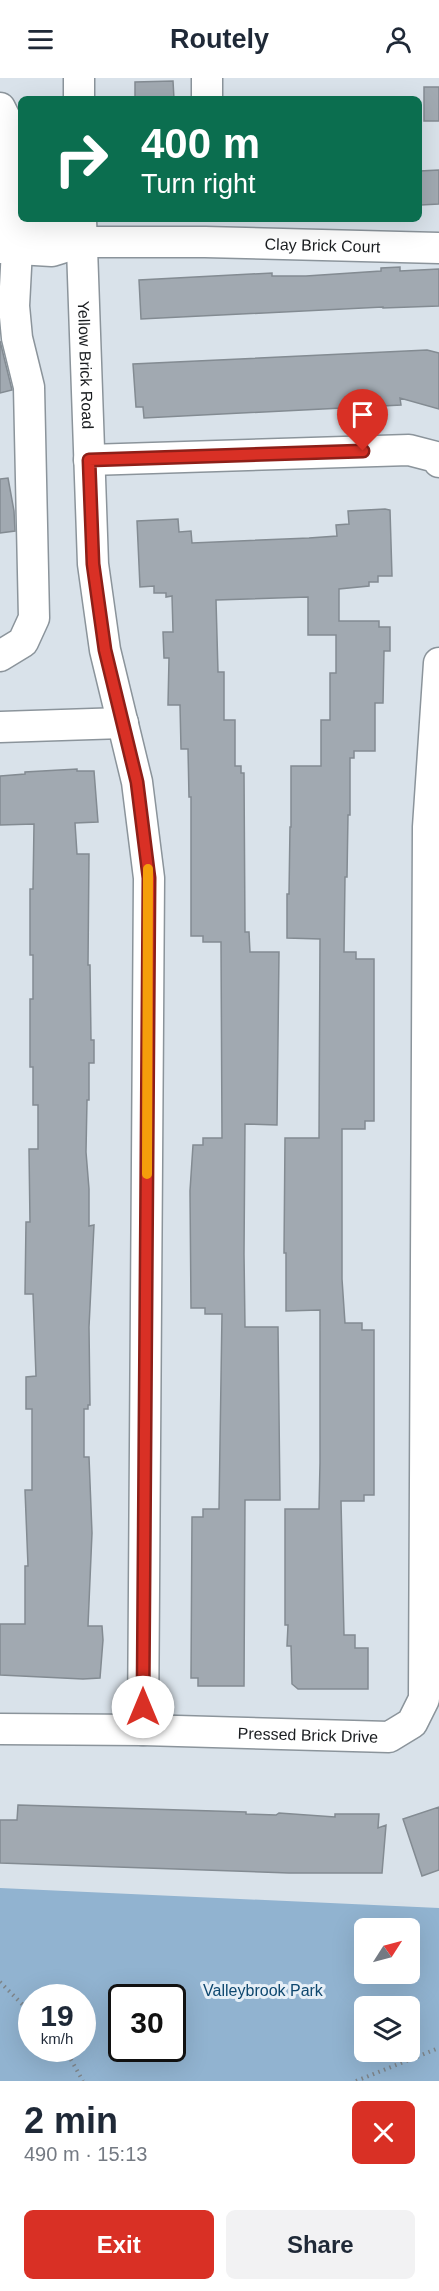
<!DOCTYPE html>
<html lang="en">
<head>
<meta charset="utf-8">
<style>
	:root { --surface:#fff; --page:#f2f2f3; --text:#1f2937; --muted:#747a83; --accent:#d93025 }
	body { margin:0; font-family:Helvetica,sans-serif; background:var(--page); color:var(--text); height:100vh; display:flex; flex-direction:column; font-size:22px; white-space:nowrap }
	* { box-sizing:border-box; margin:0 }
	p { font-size:20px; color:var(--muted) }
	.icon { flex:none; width:33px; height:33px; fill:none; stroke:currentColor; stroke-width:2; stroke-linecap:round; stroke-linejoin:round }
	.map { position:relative; height:2003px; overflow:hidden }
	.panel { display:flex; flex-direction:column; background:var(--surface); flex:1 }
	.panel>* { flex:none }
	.guide { position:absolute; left:18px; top:18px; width:404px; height:126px; border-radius:9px; box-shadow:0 6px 24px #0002; background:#0b6e4f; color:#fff; overflow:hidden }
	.needle { width:39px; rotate:54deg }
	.controls { position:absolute; left:354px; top:1840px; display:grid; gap:12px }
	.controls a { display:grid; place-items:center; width:66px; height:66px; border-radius:9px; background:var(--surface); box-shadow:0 6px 24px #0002; font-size:30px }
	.speed { position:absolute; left:18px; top:1906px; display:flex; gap:12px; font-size:30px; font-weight:700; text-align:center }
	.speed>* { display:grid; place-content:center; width:78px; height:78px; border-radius:50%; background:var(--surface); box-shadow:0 6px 24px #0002; line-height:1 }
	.speed small { font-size:15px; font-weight:400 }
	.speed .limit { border:3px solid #111; border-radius:9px; background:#fff; color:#111 }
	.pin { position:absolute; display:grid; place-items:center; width:51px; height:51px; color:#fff; margin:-62px -26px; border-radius:50% 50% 50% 0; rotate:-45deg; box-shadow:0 0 6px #0007 }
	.pin .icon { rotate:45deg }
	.me { position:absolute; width:66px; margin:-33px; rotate:0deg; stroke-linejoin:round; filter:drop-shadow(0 0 4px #0008) }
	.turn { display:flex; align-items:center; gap:21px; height:126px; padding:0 24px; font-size:27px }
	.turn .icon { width:78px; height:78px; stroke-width:2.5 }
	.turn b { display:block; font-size:42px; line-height:51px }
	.round { display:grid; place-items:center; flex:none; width:63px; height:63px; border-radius:9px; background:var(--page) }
	.summary { display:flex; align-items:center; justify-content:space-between; height:102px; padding:0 24px }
	h1 { font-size:36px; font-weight:700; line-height:45px }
	.action { display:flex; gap:12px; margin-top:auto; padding:12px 24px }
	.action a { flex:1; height:69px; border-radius:9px; background:var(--accent); color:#fff; font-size:24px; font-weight:700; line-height:69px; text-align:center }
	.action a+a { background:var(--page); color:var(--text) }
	header { display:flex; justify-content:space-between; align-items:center; height:78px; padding:0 24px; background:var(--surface); font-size:27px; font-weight:700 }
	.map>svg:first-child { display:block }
</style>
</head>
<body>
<header><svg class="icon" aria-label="menu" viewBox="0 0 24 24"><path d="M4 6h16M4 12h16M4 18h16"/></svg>Routely<svg class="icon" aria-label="person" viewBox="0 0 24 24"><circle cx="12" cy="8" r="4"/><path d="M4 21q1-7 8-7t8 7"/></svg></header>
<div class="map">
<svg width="439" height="2003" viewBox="0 0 439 2003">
	<rect width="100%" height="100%" fill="#d9e2ea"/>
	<path fill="#91b3d0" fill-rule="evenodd" d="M 0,1810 L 439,1830 L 439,2003 L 0,2003 ZM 364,1851 L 410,1851 L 410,1896 L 364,1896 ZM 32,1920 L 82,1920 L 82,1971 L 32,1971 ZM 122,1920 L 172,1920 L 172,1971 L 122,1971 ZM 364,1929 L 410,1929 L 410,1974 L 364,1974 Z"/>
	<path fill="#a1a9b1" stroke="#838b92" stroke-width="1.5" d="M 173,3 L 174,21 L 135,21 L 135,4 Z
		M 424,9 L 439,9 L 439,43 L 424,43 Z
		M 439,92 L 439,126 L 421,127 L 420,93 Z
		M 400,189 L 400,193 L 439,191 L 439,228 L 383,230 L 383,229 L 141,241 L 139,202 L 272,195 L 272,198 L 306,198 L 381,193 L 381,190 Z
		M 0,263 L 12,312 L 0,315 Z
		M 427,272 L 439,275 L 439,331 L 400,320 L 401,327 L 144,340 L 143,329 L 136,329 L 133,286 Z
		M 8,400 L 14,433 L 15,453 L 0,455 L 0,401 Z
		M 385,431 L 390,432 L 392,498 L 378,498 L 378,504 L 369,504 L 369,508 L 339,511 L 339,543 L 379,543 L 379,549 L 390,549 L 390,573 L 384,573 L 383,625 L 375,625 L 375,673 L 354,673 L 354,680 L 350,680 L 350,737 L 348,737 L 347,799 L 345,799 L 344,874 L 356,874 L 356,881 L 374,881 L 374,1043 L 365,1043 L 365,1051 L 342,1051 L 342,1201 L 345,1245 L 362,1245 L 362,1252 L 374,1252 L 374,1417 L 364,1417 L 364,1423 L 341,1423 L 344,1557 L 355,1557 L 355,1570 L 368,1570 L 368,1611 L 298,1611 L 292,1606 L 291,1568 L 287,1568 L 288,1547 L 285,1547 L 285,1431 L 319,1431 L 320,1385 L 320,1232 L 286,1233 L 286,1175 L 284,1175 L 285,1060 L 319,1060 L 320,861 L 287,860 L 287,816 L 289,816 L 290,749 L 291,749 L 291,688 L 321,688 L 321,642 L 330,642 L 330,595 L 336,595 L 336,557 L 308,557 L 308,519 L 216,522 L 218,594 L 224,594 L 224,642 L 235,642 L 235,688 L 241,688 L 241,695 L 244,695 L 245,854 L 249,854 L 250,874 L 279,874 L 277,1047 L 245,1046 L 244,1176 L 245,1249 L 278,1249 L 280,1422 L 245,1422 L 244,1608 L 198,1608 L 198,1600 L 191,1600 L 192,1439 L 203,1439 L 203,1431 L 219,1431 L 222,1236 L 205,1236 L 205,1230 L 191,1230 L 190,1113 L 193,1067 L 203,1067 L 203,1060 L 222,1060 L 221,864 L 203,864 L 203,858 L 191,858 L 191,719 L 189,719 L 188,671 L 181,671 L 180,627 L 168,627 L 169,580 L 164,580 L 163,554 L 173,554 L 172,518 L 166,519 L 166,515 L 154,515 L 154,508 L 140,509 L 137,443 L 178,441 L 179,454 L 191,453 L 192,465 L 309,460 L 337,458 L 336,447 L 349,446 L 348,433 Z
		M 77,691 L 77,693 L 94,693 L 98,744 L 75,745 L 77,776 L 89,776 L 88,887 L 90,887 L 91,962 L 94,962 L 94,985 L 89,985 L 89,1022 L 87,1022 L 86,1074 L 89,1111 L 89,1148 L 94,1147 L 89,1249 L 90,1327 L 88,1327 L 88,1331 L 84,1331 L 84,1379 L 89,1379 L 92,1455 L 88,1548 L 102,1548 L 103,1562 L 100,1600 L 83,1601 L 0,1597 L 0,1546 L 25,1546 L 25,1488 L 28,1488 L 25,1412 L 32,1412 L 32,1331 L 26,1331 L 26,1299 L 36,1298 L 33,1216 L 25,1216 L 26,1144 L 30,1144 L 29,1071 L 38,1071 L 38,1027 L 33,1027 L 33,989 L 30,989 L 30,921 L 33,921 L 33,877 L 30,877 L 30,811 L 33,811 L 34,746 L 0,747 L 0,698 L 25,696 L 25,694 Z
		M 18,1727 L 246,1734 L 246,1736 L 276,1737 L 279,1735 L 335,1739 L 335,1736 L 379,1736 L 378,1750 L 386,1747 L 382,1795 L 289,1795 L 0,1785 L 0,1742 L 17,1742 Z
		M 439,1729 L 439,1792 L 422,1798 L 403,1741 Z"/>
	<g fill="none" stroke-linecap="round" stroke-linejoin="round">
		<defs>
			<g id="minor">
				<path d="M 79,21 L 79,0"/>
				<path d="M 207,21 L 207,0"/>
				<path d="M 0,30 L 14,58 L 9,145"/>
				<path id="s1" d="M 81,141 L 93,486 L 105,572 L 137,704 L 149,800 L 143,1652"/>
				<path d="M 0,144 L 55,147 L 81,164"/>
				<path id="s2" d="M 0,170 L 52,173 L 81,164 L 205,164 L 439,170"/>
				<path d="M 89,382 L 409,372 L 436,379 L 439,384"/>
				<path d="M 0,578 L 23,564 L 34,540 L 29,309 L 17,260 L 14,228 L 17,171"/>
				<path d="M 0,649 L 123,645"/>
				<path id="s3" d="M 0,1651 L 143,1652 L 389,1659 L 412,1645 L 424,1621 L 428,749 L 439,585"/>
			</g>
		</defs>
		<use href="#minor" stroke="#8b949b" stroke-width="33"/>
		<path stroke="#7d8489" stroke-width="4" stroke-dasharray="1.5 4.5" stroke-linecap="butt" d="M 0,1904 L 32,1936
			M 65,1971 L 83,2003
			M 356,2003 L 439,1970"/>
		<use href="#minor" stroke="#fff" stroke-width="30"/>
	</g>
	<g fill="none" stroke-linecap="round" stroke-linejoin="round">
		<defs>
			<path id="route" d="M 143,1629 L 149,800 L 137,704 L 105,572 L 93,486 L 89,382 L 363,373"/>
		</defs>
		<use href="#route" stroke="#8d1f18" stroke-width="15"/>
		<use href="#route" stroke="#d93025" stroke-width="10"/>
		<path stroke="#f59e0b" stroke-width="10" d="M 147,1096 L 148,791"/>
	</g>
	<g text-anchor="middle" stroke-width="6" stroke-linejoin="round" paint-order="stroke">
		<g font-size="16" fill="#1a1d20" stroke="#e6eff7">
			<text dy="6" stroke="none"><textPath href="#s2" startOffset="324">Clay Brick Court</textPath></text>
			<text dy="6" stroke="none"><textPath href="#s1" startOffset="146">Yellow Brick Road</textPath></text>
			<text dy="6" stroke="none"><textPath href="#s3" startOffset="308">Pressed Brick Drive</textPath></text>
		</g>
		<g font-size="16" fill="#0f486f" stroke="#e6eff7">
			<text x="263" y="1918">Valleybrook Park</text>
		</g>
	</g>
</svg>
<div class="controls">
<a><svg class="needle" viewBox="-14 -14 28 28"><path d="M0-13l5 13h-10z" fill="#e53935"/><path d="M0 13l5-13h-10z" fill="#747a83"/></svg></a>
<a><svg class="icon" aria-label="layers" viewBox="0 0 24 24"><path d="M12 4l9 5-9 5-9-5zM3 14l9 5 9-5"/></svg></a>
</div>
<div class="speed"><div>19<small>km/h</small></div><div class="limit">30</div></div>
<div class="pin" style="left:363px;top:373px;background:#d93025"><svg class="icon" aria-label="arrive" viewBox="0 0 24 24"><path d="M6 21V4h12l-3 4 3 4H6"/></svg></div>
<svg class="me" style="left:143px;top:1629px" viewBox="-20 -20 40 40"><circle r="19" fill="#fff"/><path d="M0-13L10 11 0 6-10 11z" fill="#d93025"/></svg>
<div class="guide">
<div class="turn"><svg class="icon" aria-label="right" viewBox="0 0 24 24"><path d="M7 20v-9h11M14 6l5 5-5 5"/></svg><div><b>400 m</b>Turn right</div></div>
</div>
</div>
<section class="panel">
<div class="summary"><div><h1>2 min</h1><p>490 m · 15:13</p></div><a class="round" style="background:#d93025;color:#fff"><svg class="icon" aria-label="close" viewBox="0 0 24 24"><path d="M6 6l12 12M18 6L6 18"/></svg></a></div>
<div class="action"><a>Exit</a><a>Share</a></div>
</section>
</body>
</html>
